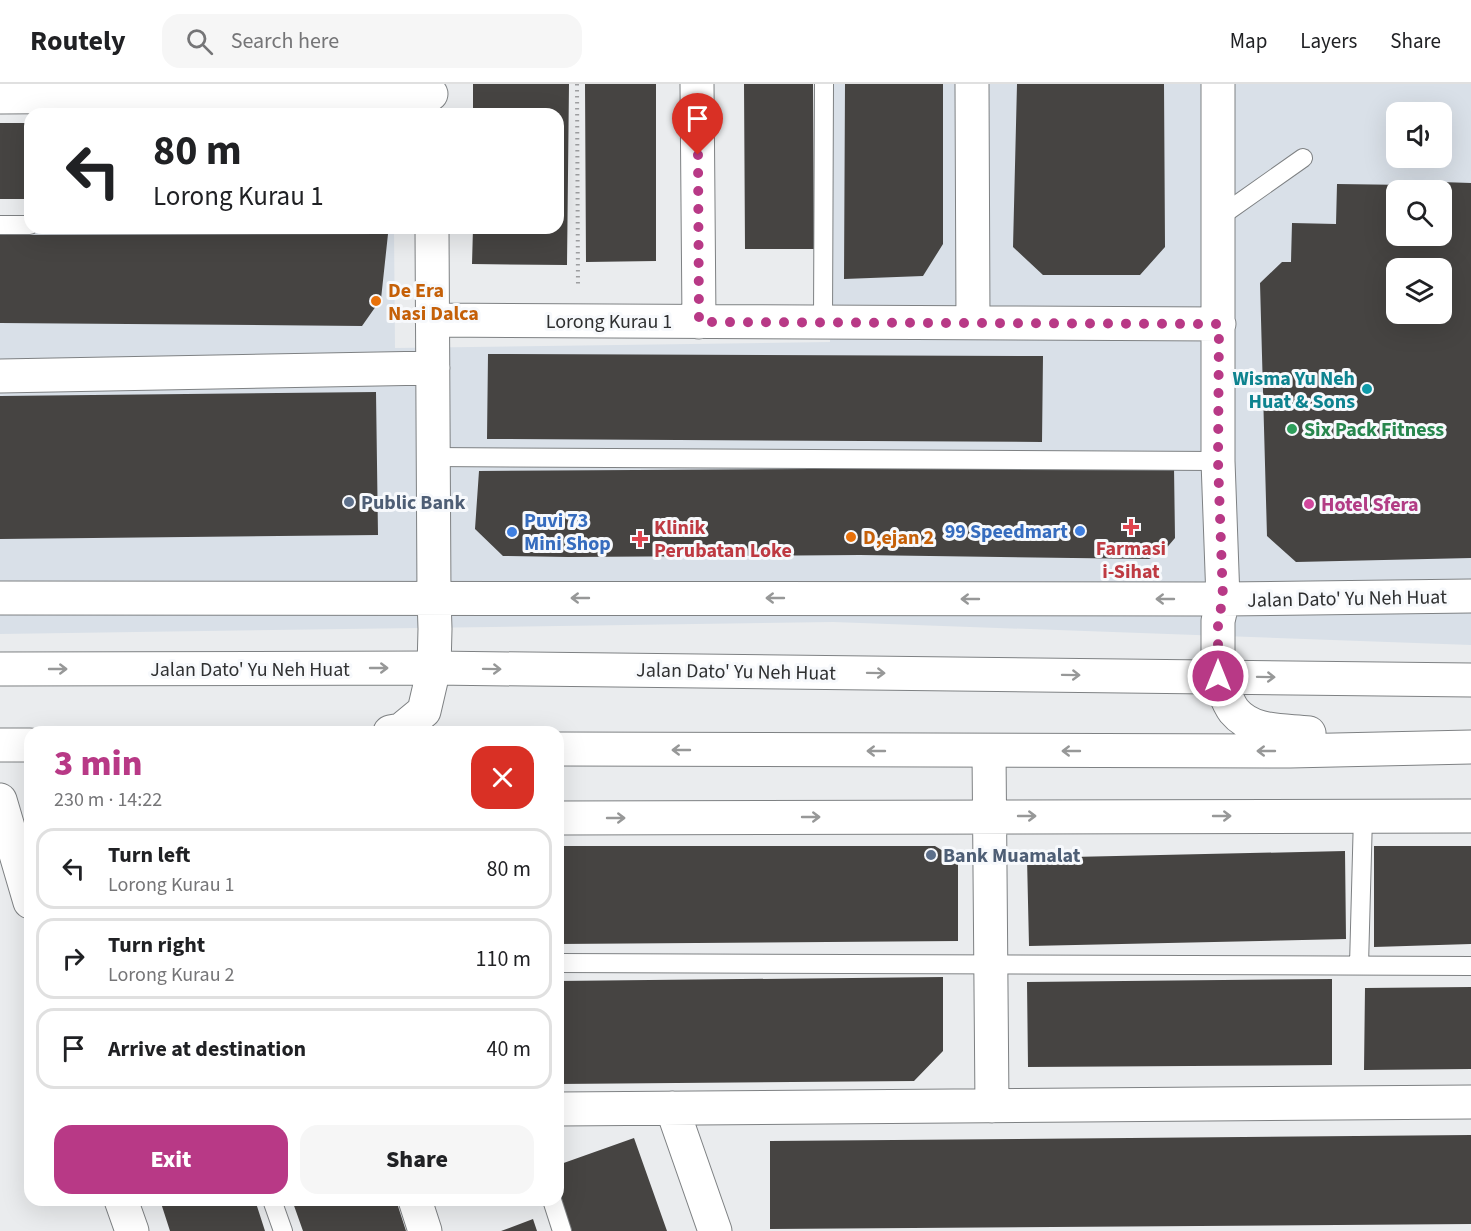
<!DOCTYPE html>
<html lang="en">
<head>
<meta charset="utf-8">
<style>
	:root { --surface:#fff; --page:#f6f6f6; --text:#202124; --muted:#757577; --line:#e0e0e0; --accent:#b83986 }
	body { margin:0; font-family:"Source Sans 3",sans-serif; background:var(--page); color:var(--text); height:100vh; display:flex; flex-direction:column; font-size:22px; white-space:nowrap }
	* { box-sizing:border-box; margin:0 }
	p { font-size:20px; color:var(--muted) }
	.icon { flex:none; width:33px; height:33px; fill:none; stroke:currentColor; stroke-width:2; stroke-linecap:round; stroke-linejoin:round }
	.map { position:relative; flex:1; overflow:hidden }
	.side { position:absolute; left:24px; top:642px; width:540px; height:480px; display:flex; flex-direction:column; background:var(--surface); border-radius:18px; box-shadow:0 6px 24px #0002 }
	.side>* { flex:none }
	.guide { position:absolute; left:24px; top:24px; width:540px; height:126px; border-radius:18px; box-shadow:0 6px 24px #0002; background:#fff; color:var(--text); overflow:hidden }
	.tools { position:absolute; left:1386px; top:18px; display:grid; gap:12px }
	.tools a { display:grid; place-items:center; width:66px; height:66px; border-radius:12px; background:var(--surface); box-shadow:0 6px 24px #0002; font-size:30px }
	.pin { position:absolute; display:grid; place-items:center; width:51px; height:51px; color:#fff; margin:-62px -26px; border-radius:50% 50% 50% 0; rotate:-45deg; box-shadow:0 0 6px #0007 }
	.pin .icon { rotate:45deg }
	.me { position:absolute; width:66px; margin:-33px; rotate:0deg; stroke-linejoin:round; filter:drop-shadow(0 0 4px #0008) }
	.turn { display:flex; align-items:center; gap:21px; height:126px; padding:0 30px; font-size:27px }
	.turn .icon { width:78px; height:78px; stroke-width:2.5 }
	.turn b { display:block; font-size:42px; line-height:51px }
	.round { display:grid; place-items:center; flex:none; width:63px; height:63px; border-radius:18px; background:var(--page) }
	.overview { display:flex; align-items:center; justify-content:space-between; height:102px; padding:0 30px }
	h1 { font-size:36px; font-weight:800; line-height:45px; color:var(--accent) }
	.cta { display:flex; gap:12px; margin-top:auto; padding:12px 30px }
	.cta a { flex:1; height:69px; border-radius:18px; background:var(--accent); color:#fff; font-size:24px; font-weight:800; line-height:69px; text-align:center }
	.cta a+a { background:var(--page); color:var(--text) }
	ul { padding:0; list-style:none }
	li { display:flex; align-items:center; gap:18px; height:81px; margin:0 12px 9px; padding:0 18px; border:3px solid var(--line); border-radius:18px }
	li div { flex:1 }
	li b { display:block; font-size:22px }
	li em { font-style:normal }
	header { display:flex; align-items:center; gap:36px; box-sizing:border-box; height:84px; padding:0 30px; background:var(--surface); border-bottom:2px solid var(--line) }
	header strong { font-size:28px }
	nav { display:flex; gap:33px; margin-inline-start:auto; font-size:21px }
	.search { width:420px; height:54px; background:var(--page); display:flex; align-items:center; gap:15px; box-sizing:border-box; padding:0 21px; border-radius:18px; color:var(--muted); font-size:22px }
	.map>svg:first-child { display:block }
</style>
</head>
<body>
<header>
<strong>Routely</strong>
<div class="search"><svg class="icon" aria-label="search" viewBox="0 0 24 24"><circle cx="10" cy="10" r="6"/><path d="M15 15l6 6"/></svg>Search here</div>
<nav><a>Map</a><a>Layers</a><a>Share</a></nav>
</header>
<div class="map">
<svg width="1471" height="1147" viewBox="0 0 1471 1147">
	<rect width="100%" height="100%" fill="#eaecee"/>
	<path fill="#d9e0e8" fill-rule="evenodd" d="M 829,0 L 1471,0 L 1471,561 L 833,538 L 0,550 L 0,134 L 30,144 L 394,144 L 395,264 L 830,258 ZM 1396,28 L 1442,28 L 1442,74 L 1396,74 ZM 1396,106 L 1442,106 L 1442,152 L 1396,152 ZM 1396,184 L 1442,184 L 1442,230 L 1396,230 Z"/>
	<path fill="#464442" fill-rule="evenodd" d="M 473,0 L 569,0 L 567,181 L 472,180 L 473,144 L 558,144 L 558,30 L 473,30 Z
		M 585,0 L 656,0 L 656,177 L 586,178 Z
		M 744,0 L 813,0 L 814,165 L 745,165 Z
		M 845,0 L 943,0 L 943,160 L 923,192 L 844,195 Z
		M 1017,0 L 1164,0 L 1165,163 L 1140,191 L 1043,191 L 1013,163 Z
		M 0,39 L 30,39 L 30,115 L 0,115 Z
		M 1410,97 L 1471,99 L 1471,474 L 1296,478 L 1267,452 L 1260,199 L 1282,178 L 1291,178 L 1292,139 L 1336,140 L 1337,100 L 1409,101 ZM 1396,106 L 1442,106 L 1442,152 L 1396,152 ZM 1396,184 L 1442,184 L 1442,230 L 1396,230 Z
		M 388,150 L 381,215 L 362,242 L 0,239 L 0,151 Z
		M 488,270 L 1043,272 L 1042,358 L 487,355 Z
		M 376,308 L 378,451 L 0,455 L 0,312 Z
		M 1174,383 L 1175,454 L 1164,467 L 1149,475 L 860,471 L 568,473 L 503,472 L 475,445 L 479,387 Z
		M 558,762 L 935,762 L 958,776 L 958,857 L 558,860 Z
		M 1374,762 L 1471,762 L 1471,860 L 1374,863 Z
		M 1345,767 L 1346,855 L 1029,862 L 1027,774 Z
		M 943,893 L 943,967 L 914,997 L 558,1000 L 558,897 Z
		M 1332,895 L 1332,981 L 1028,983 L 1027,898 Z
		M 1471,903 L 1471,985 L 1364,986 L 1365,904 Z
		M 1471,1051 L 1471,1140 L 770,1145 L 770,1057 Z
		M 634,1054 L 667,1147 L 572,1147 L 558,1108 L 558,1081 Z
		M 160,1116 L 255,1116 L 265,1147 L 170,1147 Z
		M 292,1116 L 396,1116 L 406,1147 L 303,1147 Z
		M 533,1135 L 537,1147 L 501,1147 Z"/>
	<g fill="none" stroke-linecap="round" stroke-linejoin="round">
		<defs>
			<path id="lane" d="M 1218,134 L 1303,74
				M 0,141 L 30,141
				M 823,238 L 824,0
				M 433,373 L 1218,377
				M 558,879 L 1471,882
				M 1359,881 L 1363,732
				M 272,1116 L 283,1147
				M 552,1116 L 562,1147"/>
			<path id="street" d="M 697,0 L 699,238
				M 972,0 L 973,239
				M 0,13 L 431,10
				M 432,144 L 434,514 L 435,545 L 434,584
				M 432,236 L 1219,240
				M 0,292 L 433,284
				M 0,514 L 1223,515 L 1471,512
				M 1218,593 L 1218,537 L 1223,515 L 1218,377 L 1218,0
				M 989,667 L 992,1022
				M 0,716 L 30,818
				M 558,734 L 1471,732
				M 672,1024 L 715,1147
				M 558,1025 L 1471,1018
				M 121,1116 L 132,1147
				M 415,1116 L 425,1147"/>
			<path id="secondary" d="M 0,585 L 434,584 L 1471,596
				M 1218,593 C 1223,603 1227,618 1234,627 C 1252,649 1283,646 1309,649
				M 390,648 L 401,646 L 424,627 L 434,584
				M 0,661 L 30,661
				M 558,665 L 1290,667 L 1471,663"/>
		</defs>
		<use href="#lane" stroke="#7e8183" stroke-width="20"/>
		<use href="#street" stroke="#7e8183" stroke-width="35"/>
		<use href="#secondary" stroke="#7e8183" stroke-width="35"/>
		<path stroke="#9d9ea0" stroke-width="4" stroke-dasharray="1.5 4.5" stroke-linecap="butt" d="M 577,0 L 578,204"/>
		<use href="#lane" stroke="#fff" stroke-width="18"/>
		<use href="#street" stroke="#fff" stroke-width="33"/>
		<use href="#secondary" stroke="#fff" stroke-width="33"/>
	</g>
	<defs><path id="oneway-shaft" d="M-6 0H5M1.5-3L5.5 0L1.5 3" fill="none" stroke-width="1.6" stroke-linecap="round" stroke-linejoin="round" transform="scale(1.5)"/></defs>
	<g stroke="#979898">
		<use href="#oneway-shaft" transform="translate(580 514) rotate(-180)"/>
		<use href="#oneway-shaft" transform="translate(775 514) rotate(-180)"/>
		<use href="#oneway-shaft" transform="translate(970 515) rotate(-180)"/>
		<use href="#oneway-shaft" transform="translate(1165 515) rotate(-180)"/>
		<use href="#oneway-shaft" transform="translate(379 584)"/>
		<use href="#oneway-shaft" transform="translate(58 585)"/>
		<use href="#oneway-shaft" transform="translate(492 585) rotate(1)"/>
		<use href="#oneway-shaft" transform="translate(876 589) rotate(1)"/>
		<use href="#oneway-shaft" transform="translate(1071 591) rotate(1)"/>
		<use href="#oneway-shaft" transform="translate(1266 593) rotate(1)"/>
		<use href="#oneway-shaft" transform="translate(681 666) rotate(-180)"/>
		<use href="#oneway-shaft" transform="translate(876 667) rotate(-180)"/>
		<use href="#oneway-shaft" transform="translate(1071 667) rotate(-180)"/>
		<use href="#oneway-shaft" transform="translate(1266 667) rotate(-180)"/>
		<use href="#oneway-shaft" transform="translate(1027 732)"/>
		<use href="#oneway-shaft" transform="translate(1222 732)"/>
		<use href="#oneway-shaft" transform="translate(811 733)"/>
		<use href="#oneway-shaft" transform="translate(616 734)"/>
	</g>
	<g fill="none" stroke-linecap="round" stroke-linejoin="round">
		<path stroke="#b83986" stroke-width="10" stroke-dasharray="0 18" d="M 698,71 L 699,238 L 1219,240 L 1218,377 L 1223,515 L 1218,537 L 1218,592"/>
	</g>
	<g fill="#e8710a" stroke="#f7f9fc" stroke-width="2">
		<circle cx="376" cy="217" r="6"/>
		<circle cx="851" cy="453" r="6"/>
	</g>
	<circle fill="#0f9aa8" stroke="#f7f9fc" stroke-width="2" cx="1367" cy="305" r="6"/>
	<circle fill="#2e9e5b" stroke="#f7f9fc" stroke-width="2" cx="1292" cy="345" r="6"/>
	<g fill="#5c6f8a" stroke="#f7f9fc" stroke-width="2">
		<circle cx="349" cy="418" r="6"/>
		<circle cx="931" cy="771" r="6"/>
	</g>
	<circle fill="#d1479c" stroke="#f7f9fc" stroke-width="2" cx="1309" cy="420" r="6"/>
	<g fill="#e0444e" stroke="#f7f9fc" stroke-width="2">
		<path d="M1128 434h6v6h6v6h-6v6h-6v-6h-6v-6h6z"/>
		<path d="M637 446h6v6h6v6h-6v6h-6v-6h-6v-6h6z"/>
	</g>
	<g fill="#3f7fe0" stroke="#f7f9fc" stroke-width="2">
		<circle cx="1080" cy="447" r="6"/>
		<circle cx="512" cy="448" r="6"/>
	</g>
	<g text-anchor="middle" stroke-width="6" stroke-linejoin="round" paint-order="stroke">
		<g font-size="20" font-weight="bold" fill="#c56008" stroke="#f7f9fc" text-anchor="start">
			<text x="388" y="213">De Era<tspan x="388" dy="23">Nasi Dalca</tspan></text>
			<text x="863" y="460">D,ejan 2</text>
		</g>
		<g font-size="20" fill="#2f3031" stroke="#f7f9fc">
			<text x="609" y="244">Lorong Kurau 1</text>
			<text transform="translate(1347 514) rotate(-1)" y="7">Jalan Dato' Yu Neh Huat</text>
			<text x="250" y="592">Jalan Dato' Yu Neh Huat</text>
			<text transform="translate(736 587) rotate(1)" y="7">Jalan Dato' Yu Neh Huat</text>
		</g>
		<g font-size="20" font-weight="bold" fill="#0d838f" stroke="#f7f9fc" text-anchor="end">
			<text x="1355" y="301">Wisma Yu Neh<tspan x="1355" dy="23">Huat &amp; Sons</tspan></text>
		</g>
		<g font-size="20" font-weight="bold" fill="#27864d" stroke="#f7f9fc" text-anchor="start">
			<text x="1304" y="352">Six Pack Fitness</text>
		</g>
		<g font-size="20" font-weight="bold" fill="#4e5e75" stroke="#f7f9fc" text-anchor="start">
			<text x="361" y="425">Public Bank</text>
			<text x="943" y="778">Bank Muamalat</text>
		</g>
		<g font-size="20" font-weight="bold" fill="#b23c85" stroke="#f7f9fc" text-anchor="start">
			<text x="1321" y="427">Hotel Sfera</text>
		</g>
		<g font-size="20" font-weight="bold" fill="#366cbe" stroke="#f7f9fc" text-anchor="start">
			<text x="524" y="443">Puvi 73<tspan x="524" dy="23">Mini Shop</tspan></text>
			<text x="1068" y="454" text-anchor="end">99 Speedmart</text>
		</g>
		<g font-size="20" font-weight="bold" fill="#be3a42" stroke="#f7f9fc" text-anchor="start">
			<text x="654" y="450">Klinik<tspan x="654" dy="23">Perubatan Loke</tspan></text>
			<text x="1131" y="471" text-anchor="middle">Farmasi<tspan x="1131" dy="23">i-Sihat</tspan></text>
		</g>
	</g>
</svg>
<div class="tools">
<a><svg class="icon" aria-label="sound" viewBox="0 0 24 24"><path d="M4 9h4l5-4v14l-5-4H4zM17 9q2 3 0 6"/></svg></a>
<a><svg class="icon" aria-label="search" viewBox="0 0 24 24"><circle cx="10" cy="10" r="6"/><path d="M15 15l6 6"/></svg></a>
<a><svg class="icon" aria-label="layers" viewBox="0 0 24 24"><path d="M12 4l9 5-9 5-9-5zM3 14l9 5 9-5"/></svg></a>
</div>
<div class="pin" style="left:698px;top:71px;background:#d93025"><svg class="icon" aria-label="arrive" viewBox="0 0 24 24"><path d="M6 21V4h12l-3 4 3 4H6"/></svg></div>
<svg class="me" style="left:1218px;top:592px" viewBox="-20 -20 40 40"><circle r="17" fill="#b83986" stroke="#fff" stroke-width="3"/><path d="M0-11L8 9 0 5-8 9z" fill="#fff"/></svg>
<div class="guide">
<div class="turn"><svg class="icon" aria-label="left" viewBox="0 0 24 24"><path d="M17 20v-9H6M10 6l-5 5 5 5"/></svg><div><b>80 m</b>Lorong Kurau 1</div></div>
</div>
<section class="side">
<div class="overview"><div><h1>3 min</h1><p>230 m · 14:22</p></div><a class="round" style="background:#d93025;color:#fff"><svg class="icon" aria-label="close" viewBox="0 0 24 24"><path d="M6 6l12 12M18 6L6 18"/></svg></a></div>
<ul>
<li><svg class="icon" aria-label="left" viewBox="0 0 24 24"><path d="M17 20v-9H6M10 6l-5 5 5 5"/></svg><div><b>Turn left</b><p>Lorong Kurau 1</p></div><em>80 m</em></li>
<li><svg class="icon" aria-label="right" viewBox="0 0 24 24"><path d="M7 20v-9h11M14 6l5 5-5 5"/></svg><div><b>Turn right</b><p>Lorong Kurau 2</p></div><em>110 m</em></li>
<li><svg class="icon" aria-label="arrive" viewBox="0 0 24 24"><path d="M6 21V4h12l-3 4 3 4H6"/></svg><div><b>Arrive at destination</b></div><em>40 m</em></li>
</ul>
<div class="cta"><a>Exit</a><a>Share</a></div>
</section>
</div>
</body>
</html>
